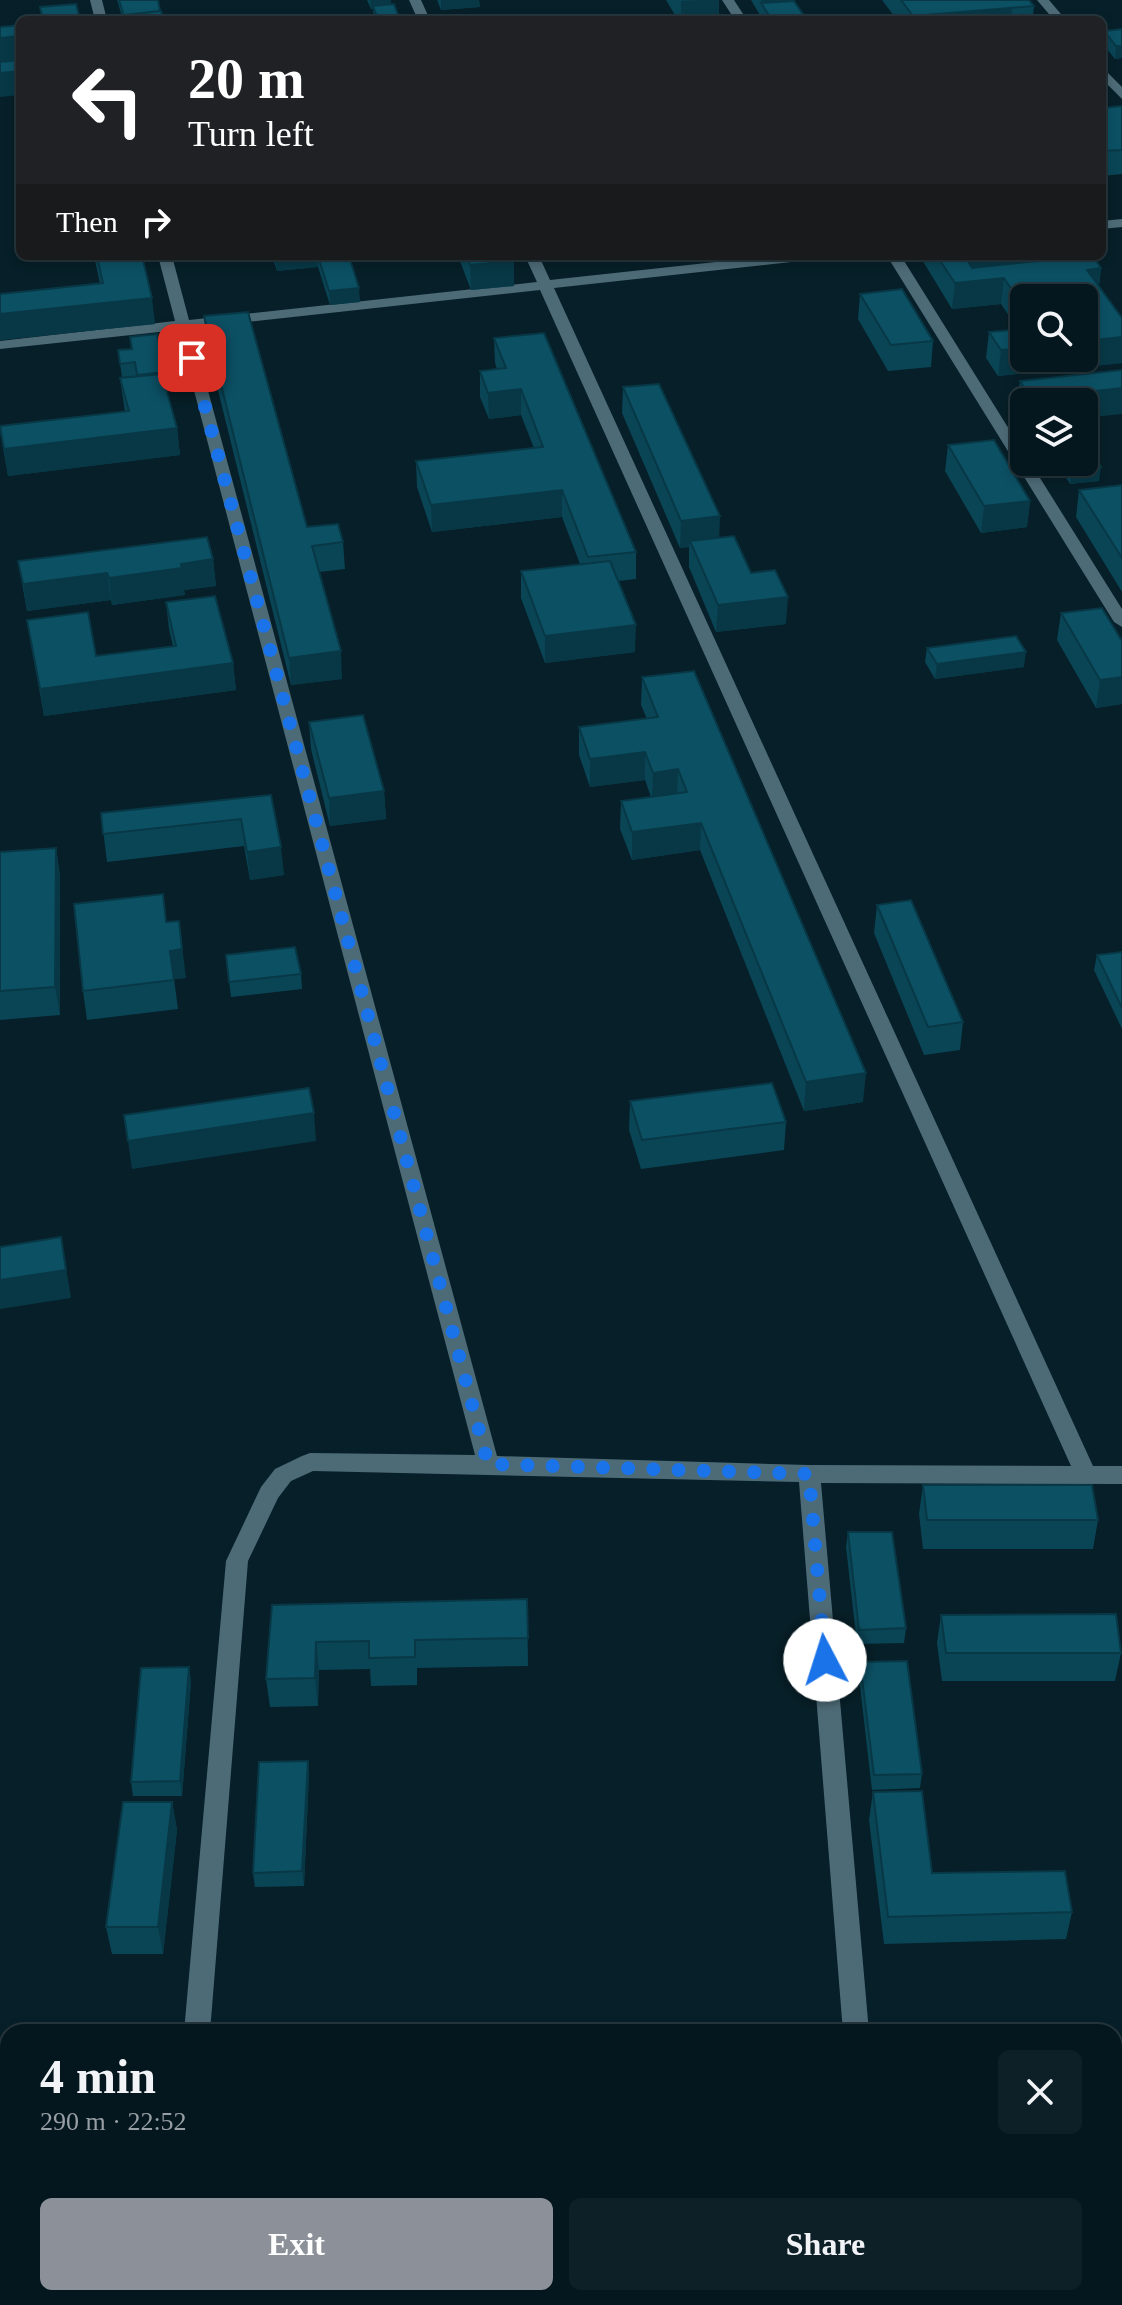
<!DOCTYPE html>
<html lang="en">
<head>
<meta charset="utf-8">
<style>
	:root { --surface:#05171e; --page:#0e2027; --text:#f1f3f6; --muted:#979fa4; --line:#26363c; --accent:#8c9099 }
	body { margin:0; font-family:Georgia,serif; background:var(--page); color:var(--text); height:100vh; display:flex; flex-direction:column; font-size:30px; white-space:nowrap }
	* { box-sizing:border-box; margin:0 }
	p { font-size:26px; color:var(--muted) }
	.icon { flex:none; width:44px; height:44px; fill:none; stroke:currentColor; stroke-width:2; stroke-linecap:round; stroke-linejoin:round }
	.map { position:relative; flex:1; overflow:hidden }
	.drawer { position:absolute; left:0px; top:2024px; width:1122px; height:282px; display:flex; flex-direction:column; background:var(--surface); border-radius:24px 24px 0 0; box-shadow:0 4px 12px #0003,0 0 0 2px var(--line) }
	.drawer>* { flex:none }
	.guide { position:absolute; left:16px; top:16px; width:1090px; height:244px; border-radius:12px; box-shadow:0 4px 12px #0003,0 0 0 2px var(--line); background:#202124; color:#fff; overflow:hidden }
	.tools { position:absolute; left:1010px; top:284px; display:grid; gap:16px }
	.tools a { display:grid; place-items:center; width:88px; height:88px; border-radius:12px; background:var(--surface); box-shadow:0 4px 12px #0003,0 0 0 2px var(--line); font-size:40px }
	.pin { position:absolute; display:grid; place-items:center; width:68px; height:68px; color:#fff; margin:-34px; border-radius:16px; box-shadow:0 4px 12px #0006 }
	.me { position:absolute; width:88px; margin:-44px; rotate:355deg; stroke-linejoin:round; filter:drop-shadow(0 0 6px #0008) }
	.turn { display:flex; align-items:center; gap:28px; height:168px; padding:0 40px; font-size:36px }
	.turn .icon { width:104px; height:104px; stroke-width:2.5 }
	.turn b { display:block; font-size:56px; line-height:68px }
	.then { display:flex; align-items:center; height:76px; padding:0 40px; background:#0003; gap:16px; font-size:30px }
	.round { display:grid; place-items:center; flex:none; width:84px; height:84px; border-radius:12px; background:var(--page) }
	.overview { display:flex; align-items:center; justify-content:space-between; height:136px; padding:0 40px }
	h1 { font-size:48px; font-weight:800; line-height:60px }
	.button { display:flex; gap:16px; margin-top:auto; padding:16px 40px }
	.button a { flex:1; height:92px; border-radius:12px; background:var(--accent); color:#fff; font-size:32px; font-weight:800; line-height:92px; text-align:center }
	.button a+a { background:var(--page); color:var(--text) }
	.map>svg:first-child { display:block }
</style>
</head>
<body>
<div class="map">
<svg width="1122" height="2305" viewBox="0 0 1122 2305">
	<rect width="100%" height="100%" fill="#071f28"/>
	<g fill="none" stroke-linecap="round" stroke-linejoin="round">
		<path fill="#4d6b77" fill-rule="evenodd" d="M 90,0 L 102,0 L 107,20 L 95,20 Z
			M 409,0 L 421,0 L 430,20 L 418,20 Z
			M 722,0 L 734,0 L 747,20 L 735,20 Z
			M 1037,0 L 1049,0 L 1066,20 L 1054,20 Z
			M 1102,67 L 1122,87 L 1122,99 L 1102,79 Z
			M 1122,219 L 1122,227 L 1102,229 L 1102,221 Z
			M 158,256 L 172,256 L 189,320 L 537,282 L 525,256 L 539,256 L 550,280 L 772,256 L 816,256 L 809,260 L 554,288 L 1093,1466 L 1122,1466 L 1122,1484 L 821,1483 L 869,2032 L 843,2032 L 799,1482 L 313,1471 L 291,1481 L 278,1498 L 248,1561 L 210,2032 L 184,2032 L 226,1561 L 261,1487 L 275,1469 L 302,1456 L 310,1453 L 475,1455 L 178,330 L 0,349 L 0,341 L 175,321 ZM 540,290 L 1071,1466 L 809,1465 L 497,1456 L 191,328 Z
			M 887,256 L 901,256 L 1024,453 L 1024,462 L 1030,462 L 1122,609 L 1122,627 L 1114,622 Z
			M 160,2298 L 188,2298 L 187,2305 L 159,2305 Z
			M 865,2298 L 893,2298 L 894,2305 L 866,2305 Z"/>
	</g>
	<path fill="#0a4556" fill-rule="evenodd" d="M 117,0 L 158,0 L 160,11 L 164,20 L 123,20 Z
		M 367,0 L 391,0 L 391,5 L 400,20 L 374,20 L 373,9 L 371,9 Z
		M 437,0 L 479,0 L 480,7 L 441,10 Z
		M 666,0 L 719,0 L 719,20 L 678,20 Z
		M 751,0 L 794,0 L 807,20 L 763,20 Z
		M 882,0 L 1029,0 L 1034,6 L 1033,16 L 1047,20 L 897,20 Z
		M 1122,29 L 1122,58 L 1115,59 L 1102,43 L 1104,31 Z
		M 1122,106 L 1122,174 L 1102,176 L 1102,108 Z
		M 94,256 L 142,256 L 155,324 L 0,340 L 0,294 L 100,283 Z
		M 272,256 L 349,256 L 360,302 L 330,305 L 318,267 L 277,271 Z
		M 458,256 L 512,256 L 514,286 L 471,290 Z
		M 924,256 L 937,256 L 941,261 L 937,256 L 1093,256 L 1101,268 L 1099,286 L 1122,318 L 1122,363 L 998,376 L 986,358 L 989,332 L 1018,329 L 1001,304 L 952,309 L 924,263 ZM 1024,298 L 1084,298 L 1084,358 L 1024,358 Z
		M 860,294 L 933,341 L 931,367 L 888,371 L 858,319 Z
		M 204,316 L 307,527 L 343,542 L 345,569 L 319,572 L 342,679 L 291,685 L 206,342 Z
		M 130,337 L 165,372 L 166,386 L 177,428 L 180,455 L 8,476 L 0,431 L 125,412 L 120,378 L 137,376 L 122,377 L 118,350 L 132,349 Z
		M 494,338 L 636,552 L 636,579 L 618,581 L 635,652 L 545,663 L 521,598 L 521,571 L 580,564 L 562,517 L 432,532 L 417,487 L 416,461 L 534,448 L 521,415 L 489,419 L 480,397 L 480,371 L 497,369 L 495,363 Z
		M 1020,381 L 1084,402 L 1024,402 L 1024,418 L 1017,407 Z
		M 623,387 L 719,537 L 751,573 L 786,624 L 716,632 L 689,567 L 689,547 L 680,548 L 622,413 Z
		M 948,445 L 1030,501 L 1027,527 L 981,533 L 945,471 Z
		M 1056,462 L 1084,462 L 1099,481 L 1070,484 Z
		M 1122,485 L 1122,592 L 1076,517 L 1079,490 Z
		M 213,559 L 216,586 L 184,590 L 185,595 L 112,605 L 111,600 L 27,611 L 18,561 Z
		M 166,602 L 233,663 L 236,690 L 44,716 L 27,620 L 96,656 L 173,646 L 169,629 Z
		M 1061,613 L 1122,641 L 1122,704 L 1096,708 L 1057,640 Z
		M 927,648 L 1024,667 L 935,679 L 925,662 Z
		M 642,677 L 863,1102 L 804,1111 L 700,850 L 632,860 L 620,829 L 621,801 L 651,797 L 645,780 L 590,787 L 579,755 L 579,727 L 647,719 L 641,705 Z
		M 309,722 L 384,791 L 386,819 L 330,826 L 311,749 Z
		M 271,795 L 284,875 L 250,880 L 244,846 L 107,862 L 101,813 Z
		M 56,848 L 60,876 L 60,1015 L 0,1020 L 0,852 Z
		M 877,905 L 963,1022 L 960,1050 L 924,1055 L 874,933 Z
		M 167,922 L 186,978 L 174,979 L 178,1009 L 87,1020 L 83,991 Z
		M 1122,952 L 1122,1029 L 1094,970 L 1097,955 Z
		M 226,955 L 301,974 L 302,989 L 231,997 Z
		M 630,1101 L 786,1122 L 784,1150 L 641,1169 L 629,1130 Z
		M 923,1485 L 1098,1520 L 1093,1549 L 923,1549 L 919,1514 Z
		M 848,1532 L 906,1628 L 904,1643 L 857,1644 L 846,1547 Z
		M 527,1599 L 528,1666 L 417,1668 L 417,1685 L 371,1686 L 370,1669 L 319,1670 L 318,1706 L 270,1707 L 266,1679 L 272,1605 Z
		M 941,1615 L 1121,1653 L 1115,1681 L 942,1681 L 937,1643 Z
		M 860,1662 L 922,1774 L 920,1788 L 872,1790 L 859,1677 Z
		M 189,1667 L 191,1682 L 182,1796 L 133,1796 L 131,1782 Z
		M 308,1761 L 309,1775 L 304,1886 L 255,1887 L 253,1873 Z
		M 873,1792 L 932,1873 L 1072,1912 L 1066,1939 L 884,1944 L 869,1820 Z
		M 172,1802 L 177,1830 L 163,1954 L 112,1954 L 106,1927 Z
		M 1114,2041 L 1122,2042 L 1122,2117 L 1114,2117 Z"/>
	<path fill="#083846" d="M 370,0 L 391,0 L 391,7 L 371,9 Z
		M 441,0 L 479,0 L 480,7 L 441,10 Z
		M 696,0 L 719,0 L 719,20 L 681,20 L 681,1 Z
		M 761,0 L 794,0 L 761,3 L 761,16 Z
		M 1012,7 L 1011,20 L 912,20 L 913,16 Z
		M 20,36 L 20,60 L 0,62 L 0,38 Z
		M 1116,46 L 1122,46 L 1122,58 L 1115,59 Z
		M 20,71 L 20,95 L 0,97 L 0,73 Z
		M 275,256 L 317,256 L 318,267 L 277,271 Z
		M 959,256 L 1050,256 L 1049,264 L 957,273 Z
		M 514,261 L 514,286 L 471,290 L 470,265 Z
		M 1101,268 L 1098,294 L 1087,270 Z
		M 1004,278 L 1001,304 L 952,309 L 955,283 Z
		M 359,288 L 360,302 L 330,305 L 329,291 Z
		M 152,298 L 155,324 L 0,340 L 0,314 Z
		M 1122,337 L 1122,363 L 998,376 L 1001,350 L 1024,348 L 1024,358 L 1084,358 L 1084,341 Z
		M 1122,388 L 1122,414 L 1084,418 L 1084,402 L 1030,402 L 1031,398 Z
		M 521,389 L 521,415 L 489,419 L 488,393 Z
		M 177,428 L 180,455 L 8,476 L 4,449 Z
		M 1101,467 L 1099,481 L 1070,484 L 1072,470 Z
		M 562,490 L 562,517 L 432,532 L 431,505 Z
		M 1030,501 L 1027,527 L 981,533 L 984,506 Z
		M 720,516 L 719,543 L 690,541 L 689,547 L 680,548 L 681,521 Z
		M 213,559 L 216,586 L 184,590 L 185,595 L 112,605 L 109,578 L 181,564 Z
		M 107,573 L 111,600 L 27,611 L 23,584 Z
		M 788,597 L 786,624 L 716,632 L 718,605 Z
		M 636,625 L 635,652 L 545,663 L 545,636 Z
		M 341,651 L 342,679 L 291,685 L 289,658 Z
		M 1026,652 L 1024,667 L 935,679 L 937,664 Z
		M 233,663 L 236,690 L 44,716 L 40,689 Z
		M 1122,677 L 1122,704 L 1096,708 L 1100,680 Z
		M 645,752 L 645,780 L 590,787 L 590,759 Z
		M 678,769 L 677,797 L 652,800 L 653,773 Z
		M 384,791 L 386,819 L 330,826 L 329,798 Z
		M 701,823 L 700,850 L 632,860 L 632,832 Z
		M 281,847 L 284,875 L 250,880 L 247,852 Z
		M 56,848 L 60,876 L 60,1015 L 55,987 Z
		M 179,921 L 186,978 L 174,979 L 170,951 Z
		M 866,1073 L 863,1102 L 804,1111 L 806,1082 Z
		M 314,1113 L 316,1141 L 132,1169 L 128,1141 Z
		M 61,1237 L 71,1298 L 0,1309 L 0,1280 Z
		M 316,1642 L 319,1670 L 318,1706 L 315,1678 Z
		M 189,1667 L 191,1682 L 182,1796 L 180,1781 Z
		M 308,1761 L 309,1775 L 304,1886 L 302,1871 Z
		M 172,1802 L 177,1830 L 163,1954 L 158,1927 Z"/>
	<path fill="#0c5064" stroke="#083846" stroke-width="2" d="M 119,0 L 158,0 L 160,11 L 126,15 L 126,20 L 125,20 Z
		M 901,0 L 1029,0 L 1034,6 L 913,16 Z
		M 794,1 L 807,20 L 772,20 L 761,3 Z
		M 76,4 L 80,19 L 43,20 L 40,7 Z
		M 394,4 L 400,20 L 378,20 L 373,6 Z
		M 161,11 L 164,20 L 127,20 L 126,15 Z
		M 494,15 L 496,20 L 455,20 L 454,18 Z
		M 1044,15 L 1047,20 L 1012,20 L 1011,18 Z
		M 20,25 L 20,36 L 0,38 L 0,27 Z
		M 1122,29 L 1122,46 L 1116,46 L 1104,31 Z
		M 20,60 L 20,71 L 0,73 L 0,62 Z
		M 1122,106 L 1122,150 L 1102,151 L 1102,108 Z
		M 97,256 L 142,256 L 152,298 L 0,314 L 0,294 L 103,283 Z
		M 318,256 L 349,256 L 359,288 L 329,291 Z
		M 467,256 L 512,256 L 514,261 L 470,265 Z
		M 937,256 L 965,256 L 972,268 L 1066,258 L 1064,256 L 1093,256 L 1101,268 L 1087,270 L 1122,318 L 1122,337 L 1084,341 L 1084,298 L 1024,298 L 1024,309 L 1004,278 L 955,283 Z
		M 902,289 L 933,341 L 891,345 L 860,294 Z
		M 248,312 L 307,527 L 338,524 L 343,542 L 312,546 L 341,651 L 289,658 L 204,316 Z
		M 1024,329 L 1024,348 L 1001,350 L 989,332 Z
		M 544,333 L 636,552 L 588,557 L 562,490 L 431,505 L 416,461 L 543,447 L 521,389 L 488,393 L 480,371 L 506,368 L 494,338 Z
		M 157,334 L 165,372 L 137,375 L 135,362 L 120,364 L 118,350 L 132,349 L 130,337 Z
		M 1122,370 L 1122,388 L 1031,398 L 1020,381 Z
		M 162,374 L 177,428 L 4,449 L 0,426 L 129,411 L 120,378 Z
		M 659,384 L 720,516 L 681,521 L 623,387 Z
		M 994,440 L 1030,501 L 984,506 L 948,445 Z
		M 1084,443 L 1101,467 L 1072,470 L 1066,462 L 1084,462 Z
		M 1122,485 L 1122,558 L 1079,490 Z
		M 734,536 L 751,573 L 775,570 L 788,597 L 718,605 L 690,541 Z
		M 207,537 L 213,559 L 181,564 L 182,568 L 109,578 L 107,573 L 23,584 L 18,561 Z
		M 610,561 L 636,625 L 545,636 L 521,571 Z
		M 215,596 L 233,663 L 40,689 L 27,620 L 88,612 L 96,656 L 176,646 L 166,602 Z
		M 1102,608 L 1122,641 L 1122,677 L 1100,680 L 1061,613 Z
		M 1016,636 L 1026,652 L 937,664 L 927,648 Z
		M 694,671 L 866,1073 L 806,1082 L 701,823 L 632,832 L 621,801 L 687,792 L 678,769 L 653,773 L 645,752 L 590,759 L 579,727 L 658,717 L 642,677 Z
		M 363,715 L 384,791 L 329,798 L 309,722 Z
		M 271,795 L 281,847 L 247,852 L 241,819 L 103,834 L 101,813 Z
		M 56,848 L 55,987 L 0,991 L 0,852 Z
		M 163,894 L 166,922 L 179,921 L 182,949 L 170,951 L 174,980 L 83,991 L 74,904 Z
		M 911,900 L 963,1022 L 928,1027 L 877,905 Z
		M 295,947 L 301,974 L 229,982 L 226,955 Z
		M 1122,952 L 1122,1008 L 1097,955 Z
		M 772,1083 L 786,1122 L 642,1140 L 630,1101 Z
		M 309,1088 L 314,1113 L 128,1141 L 124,1115 Z
		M 61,1237 L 66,1270 L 0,1280 L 0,1247 Z
		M 923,1485 L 1092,1485 L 1098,1520 L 927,1520 Z
		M 848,1532 L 892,1532 L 906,1628 L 859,1630 Z
		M 527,1599 L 528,1638 L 415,1640 L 415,1657 L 369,1658 L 369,1641 L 316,1642 L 315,1678 L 266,1679 L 272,1605 Z
		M 1116,1614 L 1121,1653 L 946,1653 L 941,1615 Z
		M 907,1661 L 922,1774 L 874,1775 L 860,1662 Z
		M 189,1667 L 180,1781 L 131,1782 L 141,1668 Z
		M 308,1761 L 302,1871 L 253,1873 L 259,1762 Z
		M 922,1791 L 932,1873 L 1065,1871 L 1072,1912 L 888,1917 L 873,1792 Z
		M 123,1802 L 172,1802 L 158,1927 L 106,1927 Z
		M 1114,2041 L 1122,2042 L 1122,2091 L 1114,2091 Z"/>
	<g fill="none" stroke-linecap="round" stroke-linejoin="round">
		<path stroke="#1a73e8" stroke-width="14" stroke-dasharray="0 25.2" d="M 192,358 L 488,1464 L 809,1474 L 825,1660"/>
	</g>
</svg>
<div class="tools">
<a><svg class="icon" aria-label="search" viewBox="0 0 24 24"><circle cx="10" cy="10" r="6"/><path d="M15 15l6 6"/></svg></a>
<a><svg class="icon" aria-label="layers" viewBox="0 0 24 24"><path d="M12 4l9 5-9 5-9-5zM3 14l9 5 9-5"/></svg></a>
</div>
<div class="pin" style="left:192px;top:358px;background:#d93025"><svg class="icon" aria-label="arrive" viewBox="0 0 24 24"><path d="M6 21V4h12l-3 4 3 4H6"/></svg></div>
<svg class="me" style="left:825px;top:1660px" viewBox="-20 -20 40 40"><circle r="19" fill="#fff"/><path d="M0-13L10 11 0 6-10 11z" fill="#1a73e8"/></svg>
<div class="guide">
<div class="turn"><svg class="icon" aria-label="left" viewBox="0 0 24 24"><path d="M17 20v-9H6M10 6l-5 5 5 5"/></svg><div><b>20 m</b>Turn left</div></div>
<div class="then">Then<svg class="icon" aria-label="right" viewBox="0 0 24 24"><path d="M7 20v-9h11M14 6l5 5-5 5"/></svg></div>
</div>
<section class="drawer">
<div class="overview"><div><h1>4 min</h1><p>290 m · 22:52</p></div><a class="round"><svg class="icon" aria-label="close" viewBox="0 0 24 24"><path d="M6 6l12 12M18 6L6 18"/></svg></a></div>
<div class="button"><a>Exit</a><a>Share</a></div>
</section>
</div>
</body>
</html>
